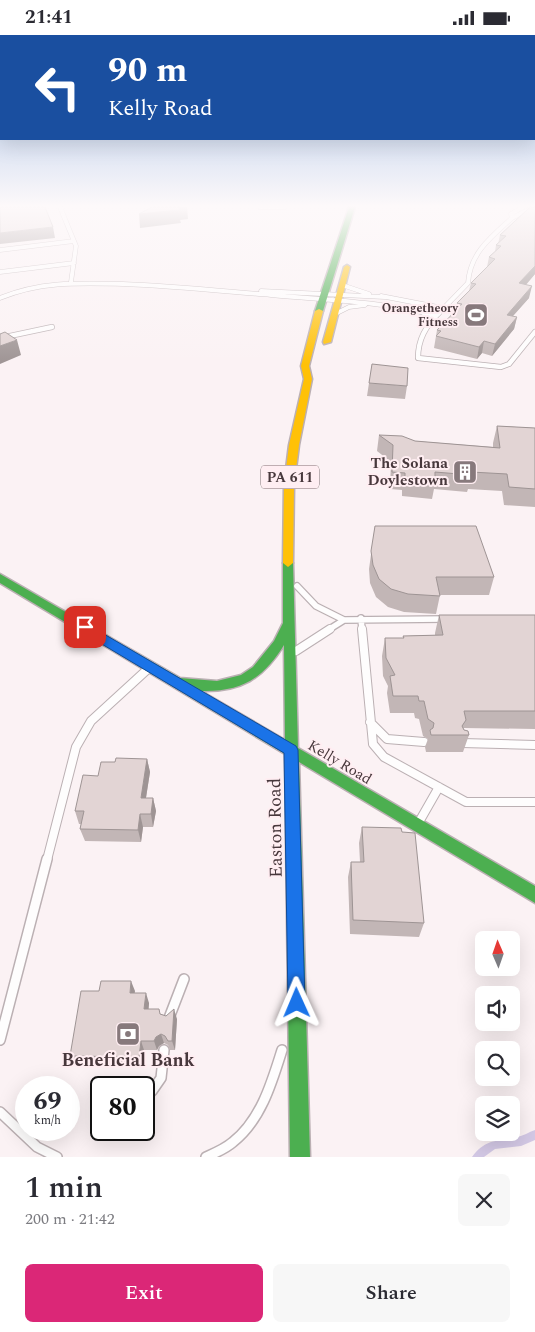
<!DOCTYPE html>
<html lang="en">
<head>
<meta charset="utf-8">
<style>
	:root { --surface:#fff; --page:#f7f7f7; --text:#2b2b33; --muted:#7c7c81; --accent:#db2777 }
	body { margin:0; font-family:Spectral,serif; background:var(--page); color:var(--text); height:100vh; display:flex; flex-direction:column; font-size:19px; white-space:nowrap }
	* { box-sizing:border-box; margin:0 }
	p { font-size:16px; color:var(--muted) }
	.icon { flex:none; width:28px; height:28px; fill:none; stroke:currentColor; stroke-width:2; stroke-linecap:round; stroke-linejoin:round }
	.map { position:relative; height:1122px; overflow:hidden }
	.side { display:flex; flex-direction:column; background:var(--surface); flex:1 }
	.side>* { flex:none }
	.guide { position:absolute; left:0px; top:0px; width:535px; height:105px; box-shadow:0 5px 20px #0002; background:#1a4fa0; color:#fff; overflow:hidden }
	.needle { width:32px; rotate:358deg }
	.buttons { position:absolute; left:475px; top:896px; display:grid; gap:10px }
	.buttons a { display:grid; place-items:center; width:45px; height:45px; border-radius:8px; background:var(--surface); box-shadow:0 5px 20px #0002; font-size:25px }
	.speed { position:absolute; left:15px; top:1041px; display:flex; gap:10px; font-size:25px; font-weight:700; text-align:center }
	.speed>* { display:grid; place-content:center; width:65px; height:65px; border-radius:50%; background:var(--surface); box-shadow:0 5px 20px #0002; line-height:1 }
	.speed small { font-size:12px; font-weight:400 }
	.speed .limit { border:2px solid #111; border-radius:8px; background:#fff; color:#111 }
	.pin { position:absolute; display:grid; place-items:center; width:42px; height:42px; color:#fff; margin:-21px; border-radius:10px; box-shadow:0 2px 8px #0006 }
	.me { position:absolute; width:55px; margin:-28px; rotate:359deg; stroke-linejoin:round; filter:drop-shadow(0 0 4px #0008) }
	.turn { display:flex; align-items:center; gap:18px; height:105px; padding:0 25px; font-size:22px }
	.turn .icon { width:65px; height:65px; stroke-width:2.5 }
	.turn b { display:block; font-size:35px; line-height:42px }
	.round { display:grid; place-items:center; flex:none; width:52px; height:52px; border-radius:8px; background:var(--page) }
	.summary { display:flex; align-items:center; justify-content:space-between; height:85px; padding:0 25px }
	h1 { font-size:30px; font-weight:600; line-height:38px }
	.primary-button { display:flex; gap:10px; margin-top:auto; padding:10px 25px }
	.primary-button a { flex:1; height:58px; border-radius:8px; background:var(--accent); color:#fff; font-size:20px; font-weight:600; line-height:58px; text-align:center }
	.primary-button a+a { background:var(--page); color:var(--text) }
	.status { display:flex; justify-content:space-between; align-items:center; height:35px; padding:0 25px; background:var(--surface); direction:ltr }
	.status svg { height:14px; fill:currentColor }
	.map>svg:first-child { display:block }
</style>
</head>
<body>
<div class="status"><b>21:41</b><svg viewBox="0 0 49 12"><path d="M0 12V9h3v3zM5 12V6h3v6zM10 12V3h3v9zM15 12V0h3v12zM26 1h20v11H26zM47 4h2v5h-2z"/></svg></div>
<div class="map">
<svg width="535" height="1122" viewBox="0 0 535 1122">
	<rect width="100%" height="100%" fill="#fbf2f4"/>
	<path fill="#d3c8e5" d="M 535,1095 L 535,1105 L 521,1111 L 495,1114 L 484,1122 L 472,1122 C 486,1103 497,1107 517,1102 C 523,1101 529,1097 535,1095 Z"/>
	<g fill="none" stroke-linecap="round" stroke-linejoin="round">
		<defs>
			<path id="lane-far4" d="M 60,172 L 76,211 L 71,247
				M 259,172 L 285,172
				M 512,183 L 534,172
				M 0,215 L 74,206
				M 0,237 L 74,228
				M 342,250 L 369,259
				M 261,256 L 385,262
				M 381,261 L 443,273
				M 0,263 C 41,246 80,248 123,249 C 173,251 222,256 271,260 C 324,265 377,266 429,279
				M 337,278 L 349,272 L 365,270
				M 438,279 L 468,248 C 470,218 491,202 512,183 L 511,179 L 523,172"/>
			<path id="lane-far3" d="M 424,278 L 436,281
				M 439,278 C 426,291 418,304 418,323 L 501,332 L 509,329 L 535,297
				M 0,303 L 52,292"/>
			<path id="lane-far2" d="M 297,551 L 316,571 L 344,585
				M 361,583 L 362,595
				M 328,595 L 344,585 L 446,584"/>
			<path id="lane-far1" d="M 362,594 L 373,709 L 384,722 L 466,767 L 535,767
				M 296,616 L 330,594
				M 370,687 L 387,704 L 424,707
				M 462,708 L 535,710
				M 419,787 L 439,752
				M 47,825 L 76,712 L 91,686 L 150,632"/>
			<path id="lane" d="M 169,983 L 184,944
				M 0,1005 L 47,824
				M 152,1056 L 161,1043 L 164,1015
				M 0,1077 L 37,1112 L 57,1122
				M 206,1122 C 215,1118 225,1114 233,1107 C 261,1085 272,1047 282,1015"/>
			<path id="fast" d="M 349,172 L 355,172 L 323,276 L 317,277 L 315,276 Z
				M 288,524 L 293,528 L 298,713 L 535,851 L 535,868 L 299,727 L 310,1122 L 290,1122 L 285,719 L 0,548 L 0,539 L 180,643 L 217,646 L 241,640 L 253,632 L 274,606 L 283,588 L 283,528 ZM 284,610 L 285,705 L 201,656 C 241,657 263,644 284,610 Z"/>
			<path id="slow" d="M 347,230 L 350,232 L 331,307 L 324,309 L 323,307 L 344,232 Z
				M 319,274 L 323,276 L 309,331 L 312,344 L 299,410 L 294,450 L 293,528 L 288,532 L 283,528 L 284,450 L 289,410 L 304,344 L 301,331 L 315,276 Z"/>
		</defs>
		<use href="#lane-far4" stroke="#bbb0b3" stroke-width="5"/>
		<use href="#lane-far3" stroke="#bbb0b3" stroke-width="6"/>
		<use href="#lane-far2" stroke="#bbb0b3" stroke-width="8"/>
		<use href="#lane-far1" stroke="#bbb0b3" stroke-width="10"/>
		<use href="#lane" stroke="#bbb0b3" stroke-width="12"/>
		<use href="#fast" stroke="#bbb0b3" stroke-width="3"/>
		<use href="#slow" stroke="#bbb0b3" stroke-width="3"/>
		<use href="#lane-far4" stroke="#fefdfd" stroke-width="4"/>
		<use href="#lane-far3" stroke="#fefdfd" stroke-width="4.5"/>
		<use href="#lane-far2" stroke="#fefdfd" stroke-width="5.5"/>
		<use href="#lane-far1" stroke="#fefdfd" stroke-width="8"/>
		<use href="#lane" stroke="#fefdfd" stroke-width="9"/>
		<use href="#fast" fill="#4caf50" fill-rule="evenodd"/>
		<use href="#slow" fill="#ffc107" fill-rule="evenodd"/>
	</g>
	<path fill="#c2b6b6" d="M 535,172 L 535,239 L 526,250 L 529,263 L 513,281 L 517,282 L 514,294 L 492,321 L 482,318 L 477,324 L 434,313 L 437,295 L 455,276 L 457,268 L 469,256 L 471,248 L 487,232 L 489,222 L 495,217 L 496,210 L 498,209 L 500,200 Z
		M 369,348 L 407,351 L 405,364 L 367,361 Z
		M 497,391 L 535,393 L 535,472 L 504,470 L 502,456 L 468,454 L 467,457 L 434,454 L 432,464 L 402,461 L 402,455 L 390,454 L 391,427 L 377,416 L 379,400 L 415,406 L 493,412 L 493,408 Z
		M 375,491 L 494,542 L 489,560 L 440,560 L 436,579 L 404,577 L 388,572 L 376,562 L 370,548 L 369,534 Z
		M 439,580 L 535,580 L 535,694 L 464,693 L 463,694 L 469,700 L 463,717 L 426,717 L 425,712 L 428,704 L 423,701 L 419,684 L 415,683 L 414,678 L 390,678 L 387,658 L 388,651 L 383,641 L 382,621 L 385,603 L 403,603 L 403,601 L 435,600 L 435,598 Z
		M 147,724 L 150,737 L 146,763 L 153,763 L 156,776 L 153,792 L 143,792 L 141,807 L 85,806 L 80,794 L 81,789 L 79,789 L 75,776 L 115,727 Z
		M 362,792 L 402,797 L 424,888 L 419,902 L 350,899 L 348,842 L 351,827 L 360,827 L 359,808 Z
		M 135,956 L 134,958 L 149,968 L 148,974 L 166,981 L 177,984 L 175,1015 L 170,1015 L 168,1010 L 164,1008 L 159,1011 L 157,1015 L 144,1015 L 143,1030 L 76,1030 L 70,1021 Z"/>
	<path fill="#9e9494" d="M 178,172 L 187,172 L 188,184 L 180,185 L 181,188 L 140,193 L 139,179 Z
		M 53,192 L 55,203 L 0,209 L 0,198 Z
		M 535,231 L 535,239 L 517,260 L 519,248 Z
		M 532,251 L 529,263 L 504,291 L 507,280 Z
		M 517,282 L 514,294 L 492,321 L 495,309 Z
		M 17,305 L 21,320 L 0,329 L 0,311 Z
		M 484,306 L 482,318 L 477,324 L 479,312 Z
		M 147,724 L 150,737 L 144,775 L 141,763 Z
		M 153,763 L 156,776 L 153,792 L 151,779 Z
		M 140,779 L 143,792 L 141,807 L 138,795 Z
		M 131,946 L 135,956 L 133,968 L 130,958 Z
		M 146,958 L 149,968 L 148,984 L 144,974 Z
		M 174,974 L 177,984 L 175,1015 L 172,1006 Z
		M 161,999 L 164,1008 L 159,1011 L 157,1015 L 154,1006 L 156,1002 Z
		M 141,1006 L 144,1015 L 143,1030 L 139,1022 Z"/>
	<path fill="#e2d4d4" stroke="#9e9494" d="M 0,172 L 45,172 L 53,192 L 0,198 Z
		M 152,172 L 180,172 L 178,172 L 180,175 L 139,179 Z
		M 534,172 L 535,172 L 535,231 L 519,248 L 532,251 L 507,280 L 517,282 L 495,309 L 484,306 L 479,312 L 436,301 L 441,296 L 437,295 L 462,269 L 457,268 L 476,249 L 471,248 L 495,224 L 489,222 L 501,211 L 496,210 L 506,201 L 500,200 L 529,173 L 532,173 Z
		M 5,297 L 17,305 L 0,311 L 0,299 Z
		M 372,329 L 408,333 L 407,351 L 369,348 Z
		M 497,391 L 535,393 L 535,454 L 509,452 L 507,439 L 471,437 L 471,440 L 435,437 L 435,447 L 405,444 L 405,438 L 392,437 L 393,410 L 379,400 L 402,401 L 415,406 L 500,413 Z
		M 375,491 L 476,491 L 494,542 L 436,542 L 440,561 L 408,559 L 391,554 L 379,544 L 373,530 L 371,516 Z
		M 439,580 L 535,580 L 535,676 L 464,676 L 466,685 L 462,691 L 464,695 L 468,696 L 469,700 L 431,700 L 430,695 L 433,693 L 434,688 L 428,684 L 424,666 L 419,666 L 418,661 L 393,661 L 390,641 L 395,640 L 386,623 L 385,603 L 404,603 L 403,601 L 443,600 Z
		M 116,723 L 147,724 L 141,763 L 153,763 L 151,779 L 140,779 L 138,795 L 80,794 L 84,776 L 75,776 L 83,740 L 98,741 L 101,727 L 115,727 Z
		M 362,792 L 401,793 L 402,797 L 415,798 L 424,888 L 353,885 L 351,827 L 364,827 Z
		M 101,946 L 131,946 L 130,958 L 146,958 L 144,974 L 159,974 L 160,979 L 166,981 L 174,974 L 172,1006 L 168,1006 L 165,1001 L 161,999 L 156,1002 L 154,1006 L 141,1006 L 139,1022 L 70,1021 L 81,956 L 99,956 Z"/>
	<linearGradient id="sky" x2="0" y2="1"><stop stop-color="#9fbce7"/><stop offset="0.52" stop-color="#fdf9fa"/><stop offset="1" stop-color="#fdf9fa" stop-opacity="0"/></linearGradient>
	<rect width="535" height="329" fill="url(#sky)"/>
	<path fill="#1a73e8" stroke="#114b97" d="M 85,588 L 296,711 L 298,715 L 305,968 L 303,975 L 297,977 L 290,975 L 288,968 L 284,718 L 80,596 L 79,592 Z"/>
	<defs>
		<symbol id="stadium-square" viewBox="-11 -11 22 22"><rect x="-9" y="-9" width="18" height="18" rx="4" fill="#87797c" stroke="#ffeef2"/><path d="M0-5a6.5 5 0 1 0 0 10a6.5 5 0 1 0 0-10ZM-3.5-1.8h7v3.6h-7Z" fill="#fff"/></symbol>
		<symbol id="building-square" viewBox="-11 -11 22 22"><rect x="-9" y="-9" width="18" height="18" rx="4" fill="#87797c" stroke="#ffeef2"/><path d="M-4-6H4V6H1V3H-1V6H-4ZM-2.5-4.3h1.7v1.8h-1.7ZM.8-4.3h1.7v1.8H.8ZM-2.5-1h1.7V.8h-1.7ZM.8-1h1.7V.8H.8Z" fill="#fff"/></symbol>
		<symbol id="bank-square" viewBox="-11 -11 22 22"><rect x="-9" y="-9" width="18" height="18" rx="4" fill="#87797c" stroke="#ffeef2"/><path d="M-6-4H6V4H-6ZM0-2.3a2.3 2.3 0 1 0 0 4.6a2.3 2.3 0 1 0 0-4.6Z" fill="#fff"/></symbol>
	</defs>
	<g fill-rule="evenodd">
		<use href="#stadium-square" x="462" y="266" width="28" height="28"/>
		<use href="#building-square" x="451" y="423" width="28" height="28"/>
		<use href="#bank-square" x="114" y="985" width="28" height="28"/>
	</g>
	<g text-anchor="middle" stroke-width="4" stroke-linejoin="round" paint-order="stroke">
		<g font-size="12" font-weight="bold" fill="#48383c" stroke="#ffeef2" text-anchor="end">
			<text x="458" y="277">Orangetheory<tspan x="458" dy="14">Fitness</tspan></text>
		</g>
		<rect fill="#ffeef2" stroke="#7f6f73" stroke-width="1" x="261" y="430.5" width="58" height="23" rx="4"/>
		<g font-size="14" font-weight="bold" fill="#48383c">
			<text x="290" y="447">PA 611</text>
		</g>
		<g font-size="15" font-weight="bold" fill="#48383c" stroke="#ffeef2" text-anchor="end">
			<text x="448" y="433">The Solana<tspan x="448" dy="17">Doylestown</tspan></text>
		</g>
		<g font-size="15" fill="#48383c" stroke="#ffeef2">
			<text transform="translate(340 727) rotate(31)" y="5">Kelly Road</text>
		</g>
		<g font-size="18" fill="#48383c" stroke="#ffeef2">
			<text transform="translate(275 793) rotate(-91)" y="6">Easton Road</text>
		</g>
		<g font-size="18" font-weight="bold" fill="#48383c" stroke="#ffeef2">
			<text x="128" y="1031">Beneficial Bank</text>
		</g>
	</g>
</svg>
<div class="buttons">
<a><svg class="needle" viewBox="-14 -14 28 28"><path d="M0-13l5 13h-10z" fill="#e53935"/><path d="M0 13l5-13h-10z" fill="#7c7c81"/></svg></a>
<a><svg class="icon" aria-label="sound" viewBox="0 0 24 24"><path d="M4 9h4l5-4v14l-5-4H4zM17 9q2 3 0 6"/></svg></a>
<a><svg class="icon" aria-label="search" viewBox="0 0 24 24"><circle cx="10" cy="10" r="6"/><path d="M15 15l6 6"/></svg></a>
<a><svg class="icon" aria-label="layers" viewBox="0 0 24 24"><path d="M12 4l9 5-9 5-9-5zM3 14l9 5 9-5"/></svg></a>
</div>
<div class="speed"><div>69<small>km/h</small></div><div class="limit">80</div></div>
<div class="pin" style="left:85px;top:592px;background:#d93025"><svg class="icon" aria-label="arrive" viewBox="0 0 24 24"><path d="M6 21V4h12l-3 4 3 4H6"/></svg></div>
<svg class="me" style="left:297px;top:968px" viewBox="-20 -20 40 40"><path d="M0-17L14 15 0 8-14 15z" fill="#1a73e8" stroke="#fff" stroke-width="4"/></svg>
<div class="guide">
<div class="turn"><svg class="icon" aria-label="left" viewBox="0 0 24 24"><path d="M17 20v-9H6M10 6l-5 5 5 5"/></svg><div><b>90 m</b>Kelly Road</div></div>
</div>
</div>
<section class="side">
<div class="summary"><div><h1>1 min</h1><p>200 m · 21:42</p></div><a class="round"><svg class="icon" aria-label="close" viewBox="0 0 24 24"><path d="M6 6l12 12M18 6L6 18"/></svg></a></div>
<div class="primary-button"><a>Exit</a><a>Share</a></div>
</section>
</body>
</html>
